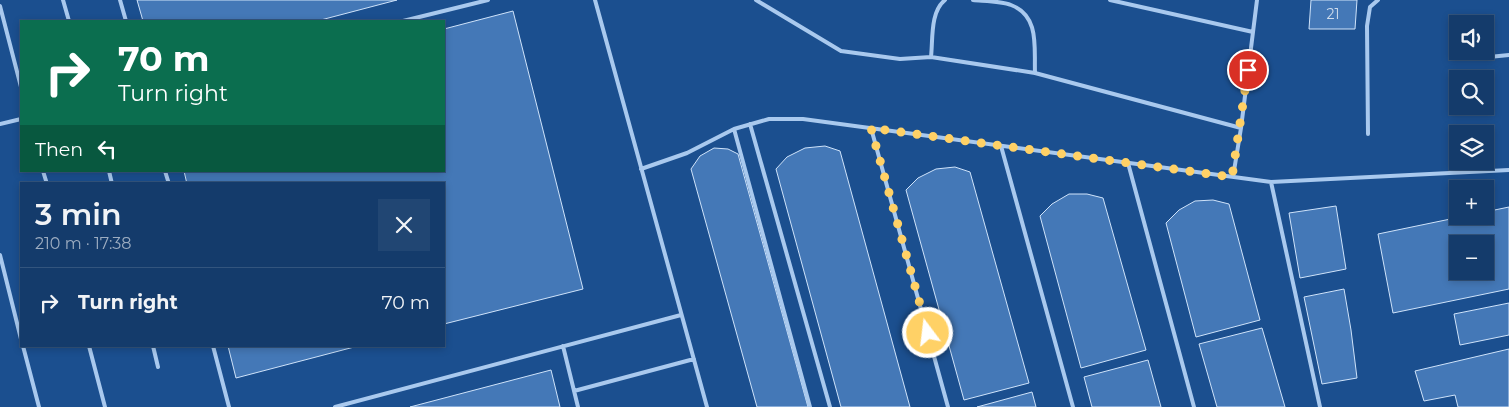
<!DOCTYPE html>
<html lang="en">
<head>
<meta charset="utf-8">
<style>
	:root { --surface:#143b6b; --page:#214673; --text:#f1f3f6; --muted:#9dadc1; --line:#33557e }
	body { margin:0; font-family:Montserrat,sans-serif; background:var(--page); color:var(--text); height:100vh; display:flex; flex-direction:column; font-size:19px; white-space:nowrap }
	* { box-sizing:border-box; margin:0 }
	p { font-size:16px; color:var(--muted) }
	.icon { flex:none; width:28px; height:28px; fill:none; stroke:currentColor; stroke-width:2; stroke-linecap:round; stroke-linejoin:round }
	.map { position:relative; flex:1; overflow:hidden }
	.panel { position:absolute; left:20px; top:182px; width:425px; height:165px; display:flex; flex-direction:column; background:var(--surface); border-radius:0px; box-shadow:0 2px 8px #0003,0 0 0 1px var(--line) }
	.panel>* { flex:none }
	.guide { position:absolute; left:20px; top:20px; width:425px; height:152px; border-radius:0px; box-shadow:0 2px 8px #0003,0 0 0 1px var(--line); background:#0b6e4f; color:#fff; overflow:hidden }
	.buttons { position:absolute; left:1449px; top:15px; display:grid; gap:10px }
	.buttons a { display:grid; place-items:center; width:45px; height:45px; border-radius:0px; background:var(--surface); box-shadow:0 2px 8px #0003,0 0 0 1px var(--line); font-size:25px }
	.pin { position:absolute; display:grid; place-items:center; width:42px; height:42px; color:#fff; margin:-21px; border:2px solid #fff; border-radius:50%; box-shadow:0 1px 5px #0007 }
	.me { position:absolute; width:55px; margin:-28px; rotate:345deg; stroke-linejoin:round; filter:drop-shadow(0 0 4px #0008) }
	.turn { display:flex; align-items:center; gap:18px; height:105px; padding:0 15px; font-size:22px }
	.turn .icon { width:65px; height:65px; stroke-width:2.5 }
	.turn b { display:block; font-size:35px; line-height:42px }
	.then { display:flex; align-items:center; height:48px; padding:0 15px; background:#0003; gap:10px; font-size:19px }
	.round { display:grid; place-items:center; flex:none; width:52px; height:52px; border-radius:0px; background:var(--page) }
	.summary { display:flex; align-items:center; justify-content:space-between; height:85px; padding:0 15px }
	h1 { font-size:30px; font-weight:600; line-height:38px }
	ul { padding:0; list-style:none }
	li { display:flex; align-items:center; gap:15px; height:70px; padding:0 15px; border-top:1px solid var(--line) }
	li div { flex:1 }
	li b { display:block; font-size:19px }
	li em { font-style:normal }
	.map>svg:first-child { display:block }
</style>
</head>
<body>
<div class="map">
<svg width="1509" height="407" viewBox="0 0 1509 407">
	<rect width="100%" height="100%" fill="#1b4f8f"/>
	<path fill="#4478b7" stroke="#cfe3fa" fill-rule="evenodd" d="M 137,0 L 397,0 L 317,21 L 143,21 Z
		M 1311,0 L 1357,0 L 1355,29 L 1309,29 Z
		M 513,11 L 583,289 L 444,324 L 444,184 L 187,184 L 184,171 L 444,171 L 444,29 Z
		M 825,146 L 840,151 L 910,407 L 841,407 L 776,169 L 787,157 L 805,148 Z
		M 714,148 L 728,149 L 738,154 L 808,407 L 757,407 L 691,169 L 700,156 Z
		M 955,167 L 970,172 L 1029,383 L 964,400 L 906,190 L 918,178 L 936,169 Z
		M 1069,194 L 1087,194 L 1103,198 L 1146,350 L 1081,368 L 1040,216 L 1052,204 Z
		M 1213,200 L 1229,204 L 1260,320 L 1196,337 L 1166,223 L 1179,210 L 1195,201 Z
		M 1336,206 L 1346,269 L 1300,278 L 1289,213 Z
		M 1509,207 L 1509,289 L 1393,313 L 1378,234 L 1465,216 L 1485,216 L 1485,212 ZM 1458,244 L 1485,244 L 1485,271 L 1458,271 Z
		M 1344,289 L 1351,330 L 1357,378 L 1322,384 L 1304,297 Z
		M 1509,303 L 1509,335 L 1460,345 L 1454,314 Z
		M 1262,328 L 1285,407 L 1217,407 L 1199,344 Z
		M 228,346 L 358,346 L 236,378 Z
		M 1509,349 L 1509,407 L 1458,407 L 1455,395 L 1424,401 L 1415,371 Z
		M 1148,360 L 1161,407 L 1092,407 L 1084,377 Z
		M 551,370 L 560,407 L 410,407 Z
		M 1032,392 L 1036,407 L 977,407 Z"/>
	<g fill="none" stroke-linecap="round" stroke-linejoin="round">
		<path stroke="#a9c9ee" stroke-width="4" d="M 63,0 L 69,21
			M 120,0 L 126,21
			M 595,0 L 707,407
			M 756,0 L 841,51 L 900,59 L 931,57 L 1035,73 L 1241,128
			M 973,0 C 983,1 1002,1 1011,5 C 1040,16 1034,48 1035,73
			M 1110,0 L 1253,32
			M 0,6 L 21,87
			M 403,21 L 488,0
			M 931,57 C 933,39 930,12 945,0
			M 1479,58 L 1509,55
			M 0,124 L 21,119
			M 750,124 L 830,407
			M 871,128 L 948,407
			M 734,129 L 810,407
			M 1368,134 L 1367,26 L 1370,7 L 1378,0
			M 1001,146 L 1073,407
			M 1128,163 L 1194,407
			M 641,169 L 687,153 L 734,129 L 769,119 L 803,119 L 1271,182 L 1509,170
			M 43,171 L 47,184
			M 109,171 L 112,184
			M 165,171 L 169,184
			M 1233,177 L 1241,128 L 1257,0
			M 1271,182 L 1320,407
			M 0,255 L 21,339
			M 23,346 L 39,407
			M 89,346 L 105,407
			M 153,346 L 158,367
			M 213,346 L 229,407
			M 563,346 L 578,407
			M 574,391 L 694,359
			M 335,407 L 681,315"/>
	</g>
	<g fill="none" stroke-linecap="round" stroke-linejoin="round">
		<path stroke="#ffd166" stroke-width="9" stroke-dasharray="0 16.2" d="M 928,333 L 871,128 L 1232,177 L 1248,70"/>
	</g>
	<g text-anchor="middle" stroke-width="4" stroke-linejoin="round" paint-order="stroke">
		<g font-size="14" fill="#d0dded">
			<text x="1333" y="19">21</text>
		</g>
	</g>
</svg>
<div class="buttons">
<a><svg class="icon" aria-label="sound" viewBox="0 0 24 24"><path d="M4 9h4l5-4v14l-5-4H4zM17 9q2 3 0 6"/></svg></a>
<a><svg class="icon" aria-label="search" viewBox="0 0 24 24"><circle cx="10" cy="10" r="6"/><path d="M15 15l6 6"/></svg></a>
<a><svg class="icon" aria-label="layers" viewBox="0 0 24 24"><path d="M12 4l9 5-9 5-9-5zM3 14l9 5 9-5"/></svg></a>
<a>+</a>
<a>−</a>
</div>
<div class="pin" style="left:1248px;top:70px;background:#d93025"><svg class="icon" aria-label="arrive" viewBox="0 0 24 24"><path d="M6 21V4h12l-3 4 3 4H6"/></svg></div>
<svg class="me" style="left:928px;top:333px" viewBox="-20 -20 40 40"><circle r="17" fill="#ffd166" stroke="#fff" stroke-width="3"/><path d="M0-11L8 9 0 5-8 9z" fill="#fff"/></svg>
<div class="guide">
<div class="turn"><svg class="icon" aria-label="right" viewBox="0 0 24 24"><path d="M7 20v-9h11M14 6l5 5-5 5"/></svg><div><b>70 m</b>Turn right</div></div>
<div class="then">Then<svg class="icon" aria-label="left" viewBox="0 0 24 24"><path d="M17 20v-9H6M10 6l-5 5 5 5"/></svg></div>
</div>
<section class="panel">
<div class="summary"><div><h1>3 min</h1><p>210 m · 17:38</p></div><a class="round"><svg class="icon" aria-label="close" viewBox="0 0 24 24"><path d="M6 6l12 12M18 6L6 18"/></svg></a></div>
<ul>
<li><svg class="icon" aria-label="right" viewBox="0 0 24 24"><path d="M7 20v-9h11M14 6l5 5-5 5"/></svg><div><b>Turn right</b></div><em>70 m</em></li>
</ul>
</section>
</div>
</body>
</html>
